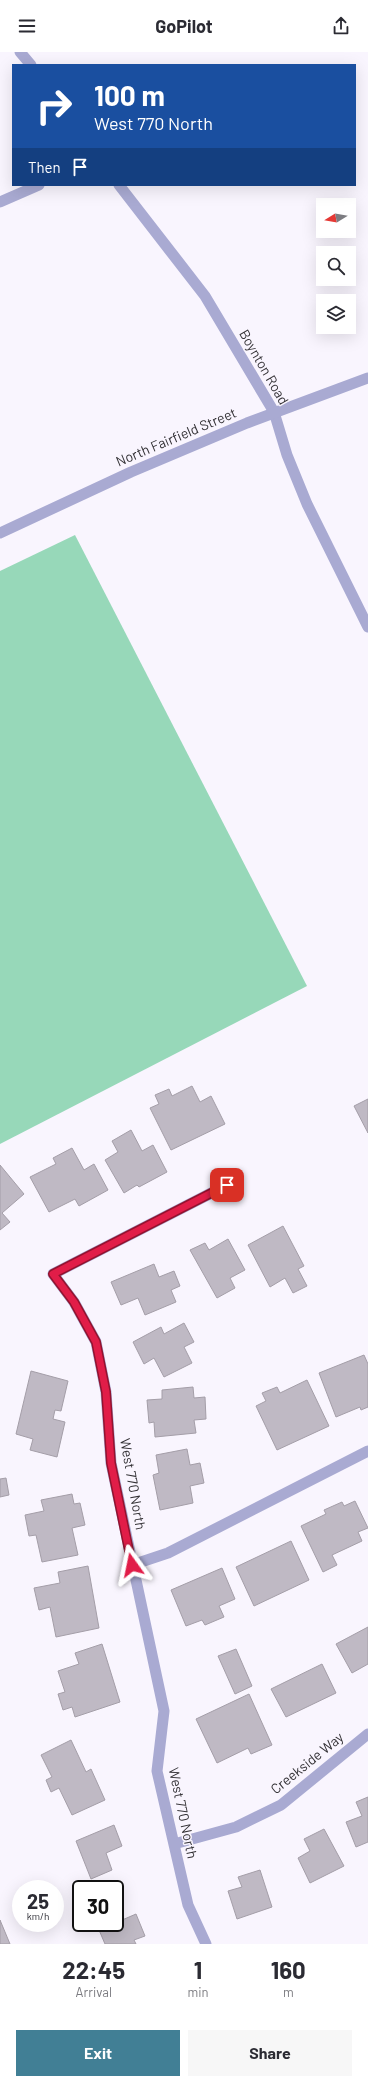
<!DOCTYPE html>
<html lang="en">
<head>
<meta charset="utf-8">
<style>
	:root { --surface:#fff; --page:#f7f7f7; --text:#2b2b33; --muted:#7c7c81; --accent:#417f95 }
	body { margin:0; font-family:Barlow,sans-serif; background:var(--page); color:var(--text); height:100vh; display:flex; flex-direction:column; font-size:15px; white-space:nowrap }
	* { box-sizing:border-box; margin:0 }
	p { font-size:13px; color:var(--muted) }
	.icon { flex:none; width:22px; height:22px; fill:none; stroke:currentColor; stroke-width:2; stroke-linecap:round; stroke-linejoin:round }
	.map { position:relative; height:1892px; overflow:hidden }
	.drawer { display:flex; flex-direction:column; background:var(--surface); flex:1 }
	.drawer>* { flex:none }
	.hud { position:absolute; left:12px; top:12px; width:344px; height:122px; border-radius:0px; box-shadow:0 4px 16px #0002; background:#1a4fa0; color:#fff; overflow:hidden }
	.needle { width:26px; rotate:259deg }
	.fabs { position:absolute; left:316px; top:146px; display:grid; gap:8px }
	.fabs a { display:grid; place-items:center; width:40px; height:40px; border-radius:0px; background:var(--surface); box-shadow:0 4px 16px #0002; font-size:20px }
	.speed { position:absolute; left:12px; top:1828px; display:flex; gap:8px; font-size:20px; font-weight:700; text-align:center }
	.speed>* { display:grid; place-content:center; width:52px; height:52px; border-radius:50%; background:var(--surface); box-shadow:0 4px 16px #0002; line-height:1 }
	.speed small { font-size:10px; font-weight:400 }
	.speed .limit { border:2px solid #111; border-radius:6px; background:#fff; color:#111 }
	.pin { position:absolute; display:grid; place-items:center; width:34px; height:34px; color:#fff; margin:-17px; border-radius:8px; box-shadow:0 2px 6px #0006 }
	.me { position:absolute; width:44px; margin:-22px; rotate:348deg; stroke-linejoin:round; filter:drop-shadow(0 0 3px #0008) }
	.turn { display:flex; align-items:center; gap:14px; height:84px; padding:0 16px; font-size:18px }
	.turn .icon { width:52px; height:52px; stroke-width:2.5 }
	.turn b { display:block; font-size:28px; line-height:34px }
	.then { display:flex; align-items:center; height:38px; padding:0 16px; background:#0003; gap:8px; font-size:15px }
	.eta { display:flex; justify-content:space-evenly; align-items:center; height:68px; text-align:center }
	.eta b { font-size:24px; font-weight:700; line-height:28px }
	.action { display:flex; gap:8px; margin-top:auto; padding:8px 16px }
	.action a { flex:1; height:46px; border-radius:0px; background:var(--accent); color:#fff; font-size:16px; font-weight:700; line-height:46px; text-align:center }
	.action a+a { background:var(--page); color:var(--text) }
	header { display:flex; justify-content:space-between; align-items:center; height:52px; padding:0 16px; background:var(--surface); font-size:18px; font-weight:700 }
	.map>svg:first-child { display:block }
</style>
</head>
<body>
<header><svg class="icon" aria-label="menu" viewBox="0 0 24 24"><path d="M4 6h16M4 12h16M4 18h16"/></svg>GoPilot<svg class="icon" aria-label="share" viewBox="0 0 24 24"><path d="M12 15V3M7 8l5-5 5 5M5 13v7h14v-7"/></svg></header>
<div class="map">
<svg width="368" height="1892" viewBox="0 0 368 1892">
	<rect width="100%" height="100%" fill="#f9f5fe"/>
	<path fill="#97d8b9" d="M 75,483 L 307,934 L 0,1092 L 0,519 Z"/>
	<path fill="#bfb9c4" stroke="#a49ea8" d="M 192,1034 L 200,1050 L 211,1044 L 225,1072 L 171,1098 L 150,1056 L 159,1052 L 155,1043 L 169,1037 L 172,1044 Z
		M 368,1047 L 368,1081 L 354,1054 Z
		M 131,1078 L 142,1099 L 153,1093 L 167,1120 L 139,1135 L 137,1133 L 124,1141 L 105,1108 L 118,1100 L 112,1089 Z
		M 72,1096 L 84,1118 L 94,1112 L 108,1138 L 79,1154 L 75,1147 L 49,1160 L 30,1125 L 56,1112 L 53,1106 Z
		M 0,1113 L 24,1142 L 2,1161 L 10,1170 L 0,1178 Z
		M 283,1174 L 304,1214 L 298,1217 L 307,1234 L 293,1241 L 285,1226 L 270,1235 L 248,1193 Z
		M 228,1187 L 245,1218 L 230,1226 L 235,1236 L 217,1246 L 190,1198 L 205,1191 L 209,1198 Z
		M 154,1212 L 159,1225 L 174,1219 L 180,1234 L 171,1238 L 176,1250 L 145,1263 L 138,1246 L 121,1253 L 111,1230 Z
		M 184,1271 L 194,1290 L 184,1295 L 192,1311 L 164,1325 L 154,1306 L 144,1312 L 133,1290 L 161,1275 L 164,1282 Z
		M 364,1303 L 368,1312 L 368,1355 L 361,1358 L 360,1355 L 336,1365 L 319,1321 Z
		M 31,1319 L 68,1329 L 61,1359 L 55,1358 L 53,1367 L 65,1370 L 57,1405 L 30,1398 L 33,1387 L 16,1382 Z
		M 307,1328 L 329,1374 L 277,1398 L 256,1354 L 266,1349 L 262,1341 L 277,1335 L 280,1341 Z
		M 193,1335 L 194,1346 L 205,1345 L 206,1367 L 194,1368 L 196,1381 L 155,1385 L 154,1370 L 149,1371 L 147,1348 L 162,1347 L 162,1338 Z
		M 187,1397 L 190,1413 L 200,1411 L 204,1431 L 190,1434 L 193,1451 L 160,1458 L 153,1423 L 159,1421 L 156,1403 Z
		M 6,1426 L 9,1443 L 0,1445 L 0,1427 Z
		M 72,1442 L 74,1452 L 80,1451 L 85,1473 L 72,1476 L 78,1503 L 42,1510 L 36,1483 L 29,1484 L 25,1463 L 44,1459 L 41,1448 Z
		M 355,1449 L 368,1476 L 358,1480 L 362,1489 L 332,1503 L 337,1513 L 323,1520 L 301,1474 L 326,1462 L 324,1458 L 342,1450 L 344,1454 Z
		M 291,1489 L 309,1528 L 254,1554 L 236,1515 Z
		M 88,1514 L 99,1576 L 56,1585 L 50,1555 L 39,1558 L 34,1536 L 60,1531 L 58,1520 Z
		M 222,1516 L 235,1547 L 219,1554 L 224,1565 L 205,1573 L 202,1568 L 186,1574 L 171,1538 Z
		M 368,1575 L 368,1612 L 352,1621 L 336,1592 Z
		M 102,1592 L 120,1650 L 75,1665 L 72,1655 L 63,1658 L 58,1642 L 65,1640 L 58,1619 L 79,1612 L 75,1601 Z
		M 236,1597 L 252,1634 L 235,1642 L 218,1604 Z
		M 322,1612 L 336,1641 L 286,1665 L 271,1637 Z
		M 249,1642 L 272,1693 L 251,1702 L 248,1696 L 217,1711 L 196,1667 Z
		M 71,1688 L 86,1720 L 91,1717 L 105,1748 L 72,1763 L 59,1736 L 51,1740 L 46,1728 L 52,1725 L 41,1703 Z
		M 368,1745 L 368,1790 L 356,1795 L 346,1770 L 362,1764 L 356,1750 Z
		M 114,1773 L 122,1794 L 106,1801 L 112,1818 L 91,1827 L 76,1789 Z
		M 324,1777 L 344,1814 L 310,1831 L 298,1806 L 310,1799 L 304,1787 Z
		M 260,1818 L 272,1855 L 237,1867 L 228,1839 L 242,1835 L 238,1825 Z
		M 136,1862 L 145,1884 L 134,1888 L 136,1892 L 105,1892 L 99,1878 Z
		M 0,1868 L 10,1892 L 0,1892 Z"/>
	<g fill="none" stroke-linecap="round" stroke-linejoin="round">
		<path stroke="#a9aad2" stroke-width="11" d="M 20,0 L 31,13
			M 119,133 L 205,244 L 274,360 L 287,403 L 307,452 L 368,575
			M 0,150 L 39,133
			M 132,1513 L 168,1501 L 368,1399
			M 174,1792 L 236,1775 L 281,1753 L 368,1682
			M 206,1892 L 188,1853 L 157,1719 L 164,1659 L 111,1411 L 106,1340 L 96,1290 L 74,1250 L 53,1222 L 227,1133"/>
		<path stroke="#a9aad2" stroke-width="11" d="M 0,481 L 131,420 L 247,371 L 368,326"/>
	</g>
	<g fill="none" stroke-linecap="round" stroke-linejoin="round">
		<defs>
			<path id="route" d="M 132,1513 L 111,1411 L 106,1340 L 96,1290 L 74,1250 L 53,1222 L 227,1133"/>
		</defs>
		<use href="#route" stroke="#92132f" stroke-width="10"/>
		<use href="#route" stroke="#e11d48" stroke-width="7"/>
	</g>
	<g text-anchor="middle" stroke-width="3" stroke-linejoin="round" paint-order="stroke">
		<g font-size="14" fill="#343236" stroke="#f9f5fe">
			<text transform="translate(264 315) rotate(60)" y="5">Boynton Road</text>
			<text transform="translate(176 385) rotate(-23)" y="5">North Fairfield Street</text>
			<text transform="translate(133 1432) rotate(80)" y="5">West 770 North</text>
			<text transform="translate(307 1711) rotate(-39)" y="5">Creekside Way</text>
			<text transform="translate(183 1761) rotate(78)" y="5">West 770 North</text>
		</g>
	</g>
</svg>
<div class="fabs">
<a><svg class="needle" viewBox="-14 -14 28 28"><path d="M0-13l5 13h-10z" fill="#e53935"/><path d="M0 13l5-13h-10z" fill="#7c7c81"/></svg></a>
<a><svg class="icon" aria-label="search" viewBox="0 0 24 24"><circle cx="10" cy="10" r="6"/><path d="M15 15l6 6"/></svg></a>
<a><svg class="icon" aria-label="layers" viewBox="0 0 24 24"><path d="M12 4l9 5-9 5-9-5zM3 14l9 5 9-5"/></svg></a>
</div>
<div class="speed"><div>25<small>km/h</small></div><div class="limit">30</div></div>
<div class="pin" style="left:227px;top:1133px;background:#d93025"><svg class="icon" aria-label="arrive" viewBox="0 0 24 24"><path d="M6 21V4h12l-3 4 3 4H6"/></svg></div>
<svg class="me" style="left:132px;top:1513px" viewBox="-20 -20 40 40"><path d="M0-17L14 15 0 8-14 15z" fill="#e11d48" stroke="#fff" stroke-width="4"/></svg>
<div class="hud">
<div class="turn"><svg class="icon" aria-label="right" viewBox="0 0 24 24"><path d="M7 20v-9h11M14 6l5 5-5 5"/></svg><div><b>100 m</b>West 770 North</div></div>
<div class="then">Then<svg class="icon" aria-label="arrive" viewBox="0 0 24 24"><path d="M6 21V4h12l-3 4 3 4H6"/></svg></div>
</div>
</div>
<section class="drawer">
<div class="eta">
<div><b>22:45</b><p>Arrival</p></div>
<div><b>1</b><p>min</p></div>
<div><b>160</b><p>m</p></div>
</div>
<div class="action"><a>Exit</a><a>Share</a></div>
</section>
</body>
</html>
